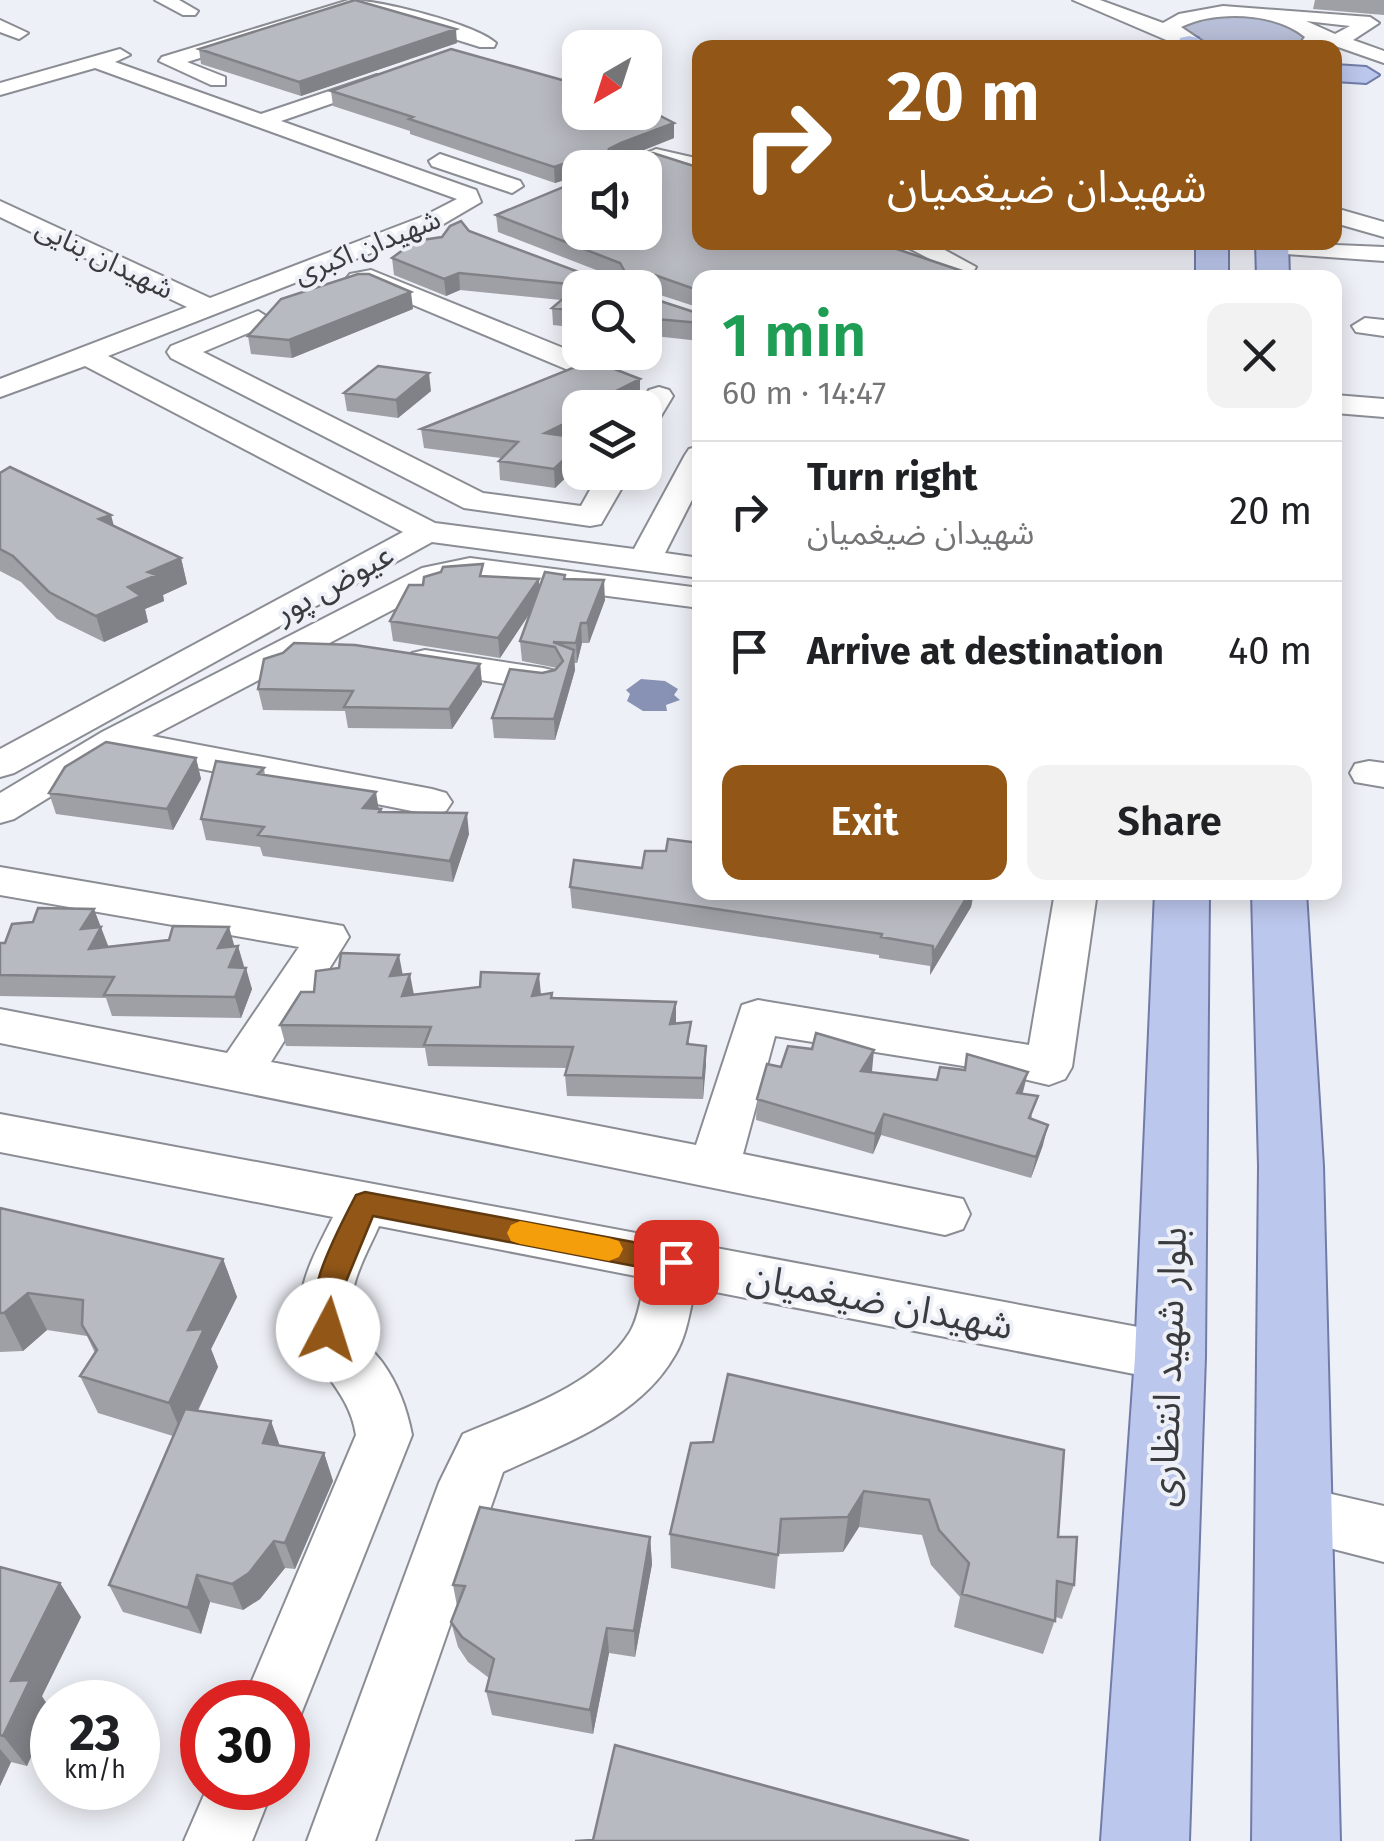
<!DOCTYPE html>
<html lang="en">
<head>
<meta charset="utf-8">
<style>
	:root { --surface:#fff; --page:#f2f2f2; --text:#202124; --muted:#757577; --line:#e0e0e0; --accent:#925717 }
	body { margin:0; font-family:"Fira Sans","Noto Sans Arabic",sans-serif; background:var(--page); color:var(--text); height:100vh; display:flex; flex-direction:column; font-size:38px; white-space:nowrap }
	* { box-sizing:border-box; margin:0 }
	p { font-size:32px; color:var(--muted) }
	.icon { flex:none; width:55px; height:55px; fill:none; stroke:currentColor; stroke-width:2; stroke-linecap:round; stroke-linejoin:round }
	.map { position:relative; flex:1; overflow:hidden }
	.panel { position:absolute; left:692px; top:270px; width:650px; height:630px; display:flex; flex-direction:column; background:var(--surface); border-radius:20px; box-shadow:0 5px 25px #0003 }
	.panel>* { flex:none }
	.top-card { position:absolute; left:692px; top:40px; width:650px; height:210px; border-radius:20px; box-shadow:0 5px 25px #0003; background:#925717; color:#fff; overflow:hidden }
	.needle { width:65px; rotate:219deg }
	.controls { position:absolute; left:562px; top:30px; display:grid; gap:20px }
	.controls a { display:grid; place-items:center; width:100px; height:100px; border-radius:20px; background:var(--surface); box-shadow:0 5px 25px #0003; font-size:50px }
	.speed { position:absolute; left:30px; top:1680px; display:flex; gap:20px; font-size:50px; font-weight:700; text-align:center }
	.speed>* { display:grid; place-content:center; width:130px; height:130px; border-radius:50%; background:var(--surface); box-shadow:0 5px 25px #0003; line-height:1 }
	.speed small { font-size:25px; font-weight:400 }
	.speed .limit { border:15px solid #d22; background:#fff; color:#111 }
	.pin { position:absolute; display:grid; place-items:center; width:85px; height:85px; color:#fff; margin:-42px; border-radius:20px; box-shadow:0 5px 15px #0006 }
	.me { position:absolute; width:110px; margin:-55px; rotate:5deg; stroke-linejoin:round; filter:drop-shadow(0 0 8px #0008) }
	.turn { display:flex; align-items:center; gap:35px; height:210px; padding:0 30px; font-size:45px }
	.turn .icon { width:130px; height:130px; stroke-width:2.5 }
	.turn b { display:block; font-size:70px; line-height:85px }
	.round { display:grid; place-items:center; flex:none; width:105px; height:105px; border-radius:20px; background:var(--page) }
	.head { display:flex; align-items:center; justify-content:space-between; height:170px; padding:0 30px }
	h1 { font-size:60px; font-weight:600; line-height:75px; color:#1e9e55 }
	.cta { display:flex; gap:20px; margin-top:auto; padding:20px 30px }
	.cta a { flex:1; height:115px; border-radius:20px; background:var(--accent); color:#fff; font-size:40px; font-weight:600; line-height:115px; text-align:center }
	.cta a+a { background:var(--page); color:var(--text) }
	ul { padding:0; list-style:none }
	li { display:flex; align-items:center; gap:30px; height:140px; padding:0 30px; border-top:2px solid var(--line) }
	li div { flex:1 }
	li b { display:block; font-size:38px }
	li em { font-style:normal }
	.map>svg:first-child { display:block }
</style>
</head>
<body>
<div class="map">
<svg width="1384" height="1841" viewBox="0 0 1384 1841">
	<rect width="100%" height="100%" fill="#eef0f7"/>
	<path fill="#b8bfd8" d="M 1233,15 L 1283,19 L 1315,36 L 1289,47 L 1207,47 L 1172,24 Z"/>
	<path fill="#8892b4" d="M 641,679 L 665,681 L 678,689 L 674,695 L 680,700 L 666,705 L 667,711 L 643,711 L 627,701 L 630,694 L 626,690 Z"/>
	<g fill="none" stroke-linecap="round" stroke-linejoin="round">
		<defs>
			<path id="minor" d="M 155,0 L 179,0 L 198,11 L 195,15 L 183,15 Z
				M 349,0 C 380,0 475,24 496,43 L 494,47 L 480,47 L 359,9 L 187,62 L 225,77 L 225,85 L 211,85 L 159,61 L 162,57 Z
				M 1073,0 L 1100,0 L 1163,23 L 1179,14 L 1223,6 L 1370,17 L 1379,23 L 1353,40 L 1384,51 L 1384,63 L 1321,41 L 1316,48 L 1297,48 L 1305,37 C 1274,12 1216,10 1181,27 L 1212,48 L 1188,48 L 1171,42 ZM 1306,21 L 1350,26 L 1335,34 Z
				M 0,20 L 28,33 L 19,39 L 0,32 Z
				M 120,49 L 130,55 L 115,62 L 261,114 L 377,75 L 391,75 L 391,83 L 281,121 L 476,190 L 481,202 L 440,226 L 108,356 L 435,523 L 634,549 L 685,455 L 689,449 L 700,446 L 700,484 L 665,553 L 700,558 L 700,578 L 432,542 L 14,773 L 0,777 L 0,749 L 403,532 L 85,366 L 0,397 L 0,379 L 187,307 L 0,217 L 0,201 L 210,298 L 424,216 L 457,199 L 95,68 L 0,95 L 0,83 Z
				M 656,149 L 700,159 L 700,173 L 657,163 L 645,168 L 611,168 Z
				M 440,154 L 520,181 L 523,186 L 512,193 L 432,166 L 429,161 Z
				M 1335,208 L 1384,222 L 1384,237 L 1335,223 Z
				M 897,242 L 930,242 L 976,267 L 973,272 L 955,272 Z
				M 1262,242 L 1384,247 L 1384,261 L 1272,253 L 1263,251 Z
				M 371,270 L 605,365 L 609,371 L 595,379 L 585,377 L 368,286 L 350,284 L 346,279 L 350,274 Z
				M 258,311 L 271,319 L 267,325 L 203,352 L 483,493 L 581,506 L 600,472 L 631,472 L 601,524 L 590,526 L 464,508 L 171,358 L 167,352 L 171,346 Z
				M 1365,318 L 1384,320 L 1384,336 L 1356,332 L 1352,326 Z
				M 659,387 L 669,390 L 673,396 L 655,426 L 645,429 L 645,408 L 638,408 L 649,390 Z
				M 1335,395 L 1384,399 L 1384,417 L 1335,413 Z
				M 470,558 L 700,588 L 700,608 L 470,578 L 444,583 L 152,736 L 432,789 L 446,793 L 452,802 L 446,811 L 432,815 L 121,753 L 14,819 L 0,823 L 0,793 L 102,732 L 422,568 Z
				M 425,650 L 543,668 L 556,671 L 561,679 L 556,687 L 543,690 L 412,669 L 407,661 L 412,653 Z
				M 1369,761 L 1384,763 L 1384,787 L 1355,782 L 1350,773 L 1355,764 Z
				M 0,867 L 343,926 L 349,937 L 271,1062 L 696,1145 L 742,1005 L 758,1000 L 1029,1045 L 1055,892 L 1097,892 L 1072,1067 L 1065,1079 L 1049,1085 L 976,1068 L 775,1036 L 743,1154 L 963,1199 L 970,1214 L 963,1229 L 945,1235 L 0,1043 L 0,1009 L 227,1053 L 299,947 L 0,895 Z
				M 0,1114 L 1170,1333 L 1189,1340 L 1197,1357 L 1189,1374 L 1170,1381 L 695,1288 C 690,1310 687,1335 675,1355 C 639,1418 565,1443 503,1472 L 375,1841 L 307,1841 L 439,1483 L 463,1434 C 519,1410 595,1387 630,1332 C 639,1317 641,1295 646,1278 L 379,1226 C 367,1253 347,1286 352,1316 C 354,1334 372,1349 382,1362 C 398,1384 407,1409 412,1435 L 297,1724 L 288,1729 L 288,1702 L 243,1702 L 356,1435 C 352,1409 340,1393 325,1372 C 282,1312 303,1276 333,1217 L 0,1152 Z
				M 1292,1485 L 1384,1506 L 1384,1562 L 1271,1533 L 1263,1513 L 1271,1493 Z
				M 207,1788 L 273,1788 L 252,1841 L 184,1841 Z"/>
			<path id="major" d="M 1189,36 L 1198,38 L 1202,48 L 1178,48 L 1180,38 Z
				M 1335,65 L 1366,67 L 1379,75 L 1366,83 L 1335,81 Z
				M 1196,242 L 1228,242 L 1228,278 L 1196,278 Z
				M 1256,242 L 1288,242 L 1289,278 L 1257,278 Z
				M 1155,892 L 1209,892 L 1205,1357 L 1189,1841 L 1101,1841 L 1135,1357 Z
				M 1252,892 L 1306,892 L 1323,1166 L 1340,1841 L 1252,1841 L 1259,1166 Z"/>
		</defs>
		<use href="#minor" stroke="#8b8d94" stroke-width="4"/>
		<use href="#major" stroke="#717da8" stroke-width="4"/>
		<use href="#minor" fill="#fff" fill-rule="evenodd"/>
		<use href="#major" fill="#bcc7ed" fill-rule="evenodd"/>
	</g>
	<path fill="#9ea0a6" d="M 1315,0 L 1384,0 L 1384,15 L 1313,9 Z
		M 457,43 L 301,96 L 201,64 L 199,49 Z
		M 331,91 L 674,138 L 634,154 L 700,278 L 700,308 L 645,290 L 645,288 L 580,288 L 580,328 L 553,325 L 552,308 L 561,300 L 460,290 L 446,296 L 394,275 L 392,258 L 469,231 L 584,274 L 604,273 L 498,232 L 496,215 L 645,232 L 580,168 L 580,175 L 555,183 L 410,134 L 410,131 L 333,106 Z
		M 645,296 L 700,314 L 700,341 L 645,335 Z
		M 413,309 L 292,358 L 251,354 L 248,336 Z
		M 640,379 L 640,397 L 624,406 L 576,437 L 580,438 L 580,464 L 555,488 L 500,480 L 499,461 L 501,458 L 424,448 L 421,429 Z
		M 431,391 L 398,418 L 347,411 L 344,393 Z
		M 0,473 L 181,558 L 187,584 L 163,595 L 164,601 L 145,609 L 148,622 L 104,642 L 57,619 L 21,582 L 0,571 Z
		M 484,576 L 539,579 L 539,587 L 565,579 L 605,600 L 589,643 L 582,643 L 577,663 L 574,663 L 575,670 L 555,740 L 494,738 L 492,718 L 542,673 L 555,670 L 557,668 L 522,661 L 520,641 L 529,614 L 500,658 L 393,641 L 390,621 L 423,585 Z
		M 480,664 L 482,684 L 452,729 L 348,728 L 345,711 L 263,710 L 258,689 Z
		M 196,758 L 201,779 L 173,830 L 56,814 L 49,793 Z
		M 264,768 L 265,775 L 381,809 L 382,812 L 469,834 L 453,882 L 263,856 L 260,847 L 206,840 L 201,819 Z
		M 570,887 L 700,892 L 974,892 L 971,907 L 930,975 L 930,966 L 879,958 L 879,955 L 572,908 Z
		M 100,927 L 108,947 L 238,946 L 243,968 L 252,989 L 241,1018 L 112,1016 L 106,998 L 0,996 L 0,943 Z
		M 402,975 L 414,995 L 541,994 L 676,1023 L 690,1044 L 706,1046 L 703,1099 L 567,1096 L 565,1075 L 567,1068 L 428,1066 L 425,1048 L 286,1046 L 280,1025 L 314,992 Z
		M 812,1049 L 872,1071 L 871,1072 L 1023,1094 L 1043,1145 L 1031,1178 L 881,1135 L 873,1154 L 756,1120 L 757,1099 L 781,1067 Z
		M 0,1208 L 223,1259 L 237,1297 L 211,1349 L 218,1367 L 198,1411 L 279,1446 L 324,1453 L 333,1481 L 295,1569 L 285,1568 L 260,1599 L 243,1610 L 210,1602 L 201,1634 L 123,1612 L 109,1585 L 173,1436 L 98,1413 L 80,1376 L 95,1353 L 87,1336 L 47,1330 L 23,1351 L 0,1352 Z
		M 691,1443 L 1064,1450 L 1058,1537 L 1074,1585 L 1062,1619 L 1056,1617 L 1043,1654 L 954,1627 L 960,1597 L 931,1565 L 922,1535 L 859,1527 L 843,1552 L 778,1554 L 775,1589 L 671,1568 L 670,1534 Z
		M 650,1537 L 652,1564 L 635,1657 L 609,1653 L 593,1734 L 492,1715 L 486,1691 L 489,1678 L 468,1662 L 458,1647 L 451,1622 L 457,1606 L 453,1585 Z
		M 0,1567 L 60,1583 L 81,1617 L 42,1696 L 27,1766 L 11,1762 L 0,1786 Z"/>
	<path fill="#818287" d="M 456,29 L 457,43 L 301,96 L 299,82 Z
		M 674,123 L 674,138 L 621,159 L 607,155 L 609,149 L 621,143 Z
		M 581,158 L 580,175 L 555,183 L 554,167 Z
		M 646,272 L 646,289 L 645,290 L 645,288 L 641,288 L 641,276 Z
		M 459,273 L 460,290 L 446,296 L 444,279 Z
		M 411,292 L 413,309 L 292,358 L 289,340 Z
		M 429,373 L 431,391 L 398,418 L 396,400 Z
		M 640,379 L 640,397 L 624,406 L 624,408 L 598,408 L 616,391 Z
		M 580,416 L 580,435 L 546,451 L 545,433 Z
		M 580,444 L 580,464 L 555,488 L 554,469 Z
		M 111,515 L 118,541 L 99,519 Z
		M 181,558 L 187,584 L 163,595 L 164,601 L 145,609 L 148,622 L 104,642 L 96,616 L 128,587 L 148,572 Z
		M 539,579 L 540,598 L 500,658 L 498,638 Z
		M 604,580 L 605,600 L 589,643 L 587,623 Z
		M 581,623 L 582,643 L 577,663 L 576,643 Z
		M 574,650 L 575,670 L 555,740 L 554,719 Z
		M 480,664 L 482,684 L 452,729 L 449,709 Z
		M 196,758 L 201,779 L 173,830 L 167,809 Z
		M 376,792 L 379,811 L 381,809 L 385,829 L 363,808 Z
		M 467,813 L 469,834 L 453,882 L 450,861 Z
		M 970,892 L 974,892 L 971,907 L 930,975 L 933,954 Z
		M 94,909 L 109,948 L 97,970 L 81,929 Z
		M 229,927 L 235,948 L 218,948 Z
		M 238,946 L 244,966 L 235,988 L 229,967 Z
		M 399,955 L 403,976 L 390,976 Z
		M 246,968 L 252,989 L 241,1018 L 235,997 Z
		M 410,974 L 414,995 L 402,996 Z
		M 539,974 L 541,995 L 532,996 Z
		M 676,1002 L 676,1023 L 671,1045 L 670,1024 Z
		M 706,1046 L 706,1066 L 703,1099 L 703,1078 Z
		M 874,1050 L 872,1071 L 859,1092 L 861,1071 Z
		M 1028,1072 L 1023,1092 L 1012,1114 L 1017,1093 Z
		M 884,1114 L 881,1135 L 873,1154 L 875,1134 Z
		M 1048,1125 L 1043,1145 L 1031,1178 L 1036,1157 Z
		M 223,1259 L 237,1297 L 211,1349 L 218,1367 L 184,1439 L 169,1403 L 188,1330 Z
		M 28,1293 L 47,1330 L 23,1351 L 4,1313 Z
		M 271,1421 L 281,1449 L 263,1443 Z
		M 324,1453 L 333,1481 L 295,1569 L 285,1543 Z
		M 864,1491 L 859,1527 L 843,1552 L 848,1517 Z
		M 650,1537 L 652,1564 L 635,1657 L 634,1631 Z
		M 274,1541 L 285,1568 L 260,1599 L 243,1610 L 232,1584 Z
		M 197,1575 L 210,1602 L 201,1634 L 188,1608 Z
		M 60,1583 L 81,1617 L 42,1696 L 52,1712 L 27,1766 L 3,1736 L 11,1681 Z
		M 607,1628 L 609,1653 L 593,1734 L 590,1710 Z
		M 0,1749 L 11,1762 L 0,1786 Z"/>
	<path fill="#b8bac1" stroke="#818287" stroke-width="2.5" d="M 355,0 L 456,29 L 299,82 L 199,49 Z
		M 451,49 L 580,85 L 580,112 L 645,112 L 645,108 L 674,123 L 621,143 L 609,149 L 607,155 L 653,153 L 700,168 L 700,242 L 876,242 L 983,278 L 700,278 L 700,291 L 646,272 L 641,276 L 641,288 L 580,288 L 580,311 L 552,308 L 579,285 L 459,273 L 444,279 L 392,258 L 415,241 L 442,237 L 450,226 L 461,221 L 469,231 L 584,274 L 625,272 L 620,263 L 496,215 L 580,180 L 580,232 L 645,232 L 645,168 L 581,168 L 581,158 L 554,167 L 409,119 L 413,117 L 331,91 Z
		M 358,274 L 369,274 L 411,292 L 289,340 L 248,336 L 281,299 Z
		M 645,296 L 700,314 L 700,323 L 645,318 Z
		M 585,363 L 599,363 L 640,379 L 616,391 L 624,395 L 598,408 L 580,408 L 580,416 L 545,433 L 580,438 L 580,444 L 554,469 L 499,461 L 518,442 L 421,429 Z
		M 378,366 L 429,373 L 396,400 L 344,393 Z
		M 10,467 L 111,515 L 99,519 L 181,558 L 148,572 L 157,575 L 128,587 L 141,596 L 96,616 L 49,592 L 13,556 L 0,549 L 0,473 Z
		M 483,564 L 480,576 L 539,579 L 498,638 L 390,621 L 409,585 L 423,585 L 424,577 L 441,572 L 443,567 Z
		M 545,572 L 565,575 L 564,579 L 604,580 L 587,623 L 581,623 L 576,643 L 553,642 L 574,650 L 554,719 L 492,718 L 510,669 L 542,673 L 555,670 L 563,661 L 555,647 L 520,641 Z
		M 294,643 L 355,645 L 480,664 L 449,709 L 344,707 L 353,691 L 258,689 L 264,659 L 283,653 Z
		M 106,742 L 196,758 L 167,809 L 49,793 L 65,767 Z
		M 216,761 L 264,768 L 258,774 L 376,792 L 363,808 L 381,809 L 379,812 L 467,813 L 450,861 L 258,835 L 264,827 L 201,819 Z
		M 668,839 L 700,843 L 700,892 L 970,892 L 933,954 L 933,946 L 881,937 L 882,934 L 570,887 L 574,860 L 642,868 L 645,851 L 666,851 Z
		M 38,908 L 94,909 L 81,929 L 101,927 L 89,949 L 169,940 L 173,926 L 229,927 L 218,948 L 238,946 L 229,967 L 246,968 L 235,997 L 104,995 L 114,977 L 0,975 L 0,943 L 5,943 L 12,924 L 33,922 Z
		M 341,953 L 399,955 L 390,976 L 410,974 L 402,996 L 480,987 L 481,972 L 539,974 L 532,996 L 552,993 L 551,998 L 676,1002 L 670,1024 L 691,1022 L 687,1044 L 706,1046 L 703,1078 L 565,1075 L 573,1047 L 424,1045 L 431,1027 L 280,1025 L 301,992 L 314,992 L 316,971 L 339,968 Z
		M 816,1033 L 874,1050 L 861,1071 L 937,1080 L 940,1067 L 965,1070 L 967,1054 L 1028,1072 L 1017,1093 L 1038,1096 L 1029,1118 L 1048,1125 L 1036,1157 L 884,1114 L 875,1134 L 757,1099 L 767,1064 L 781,1067 L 788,1046 L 812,1049 Z
		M 0,1208 L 223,1259 L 188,1330 L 204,1329 L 169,1403 L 80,1376 L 97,1350 L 82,1325 L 83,1300 L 28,1293 L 4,1313 L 0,1313 Z
		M 728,1374 L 1064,1450 L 1058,1537 L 1077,1537 L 1074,1585 L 1057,1581 L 1055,1621 L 962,1594 L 969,1563 L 939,1530 L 929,1500 L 864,1491 L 848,1517 L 781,1519 L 778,1555 L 670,1534 L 691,1443 L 713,1442 Z
		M 185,1409 L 271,1421 L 263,1443 L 324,1453 L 285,1543 L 274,1541 L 249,1573 L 232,1584 L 197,1575 L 188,1608 L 109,1585 Z
		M 480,1507 L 650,1537 L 634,1631 L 607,1628 L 590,1710 L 486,1691 L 494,1659 L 462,1637 L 451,1622 L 465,1586 L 453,1585 Z
		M 0,1567 L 60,1583 L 11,1681 L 30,1680 L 3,1736 L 0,1735 Z
		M 615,1745 L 969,1841 L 575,1841 L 593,1840 Z"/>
	<path fill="#925717" stroke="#5f390f" stroke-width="2.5" d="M 365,1192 L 676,1250 L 685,1254 L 689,1262 L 685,1270 L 676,1274 L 373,1216 L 340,1296 L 342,1330 L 338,1339 L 328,1343 L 317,1339 C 299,1300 337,1232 356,1195 Z"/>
	<path fill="#f59e0b" d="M 520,1221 L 609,1238 L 619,1241 L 623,1249 L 619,1257 L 609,1261 L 520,1244 L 511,1241 L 507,1233 L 511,1225 Z"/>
	<g text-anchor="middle" stroke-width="8" stroke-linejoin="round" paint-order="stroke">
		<g font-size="28" fill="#3a3b3e" stroke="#eef0f7">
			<text transform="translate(367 246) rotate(-22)" y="10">شهیدان اکبری</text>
			<text transform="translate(105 258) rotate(26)" y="10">شهیدان بنایی</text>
		</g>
		<g font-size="32" fill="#3a3b3e" stroke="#eef0f7">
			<text transform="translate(334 583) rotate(-29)" y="11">عیوض پور</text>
		</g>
		<g font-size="38" fill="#3a3b3e" stroke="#eef0f7">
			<text transform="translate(880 1301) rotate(11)" y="13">شهیدان ضیغمیان</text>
			<text transform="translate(1168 1367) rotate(-88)" y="13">بلوار شهید انتظاری</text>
		</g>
	</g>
</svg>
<div class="controls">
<a><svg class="needle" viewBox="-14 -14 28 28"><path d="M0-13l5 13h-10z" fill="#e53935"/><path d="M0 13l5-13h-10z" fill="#757577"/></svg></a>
<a><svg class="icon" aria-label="sound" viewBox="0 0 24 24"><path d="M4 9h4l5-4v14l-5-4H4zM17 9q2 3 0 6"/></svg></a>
<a><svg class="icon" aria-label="search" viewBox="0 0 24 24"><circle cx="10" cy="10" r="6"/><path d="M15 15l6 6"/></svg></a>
<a><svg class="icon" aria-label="layers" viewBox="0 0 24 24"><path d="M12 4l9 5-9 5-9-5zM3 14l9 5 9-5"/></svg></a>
</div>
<div class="speed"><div>23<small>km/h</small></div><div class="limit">30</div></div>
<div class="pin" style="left:676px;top:1262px;background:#d93025"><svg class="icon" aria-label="arrive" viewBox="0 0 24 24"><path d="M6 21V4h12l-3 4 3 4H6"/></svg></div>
<svg class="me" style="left:328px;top:1330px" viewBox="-20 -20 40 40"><circle r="19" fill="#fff"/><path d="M0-13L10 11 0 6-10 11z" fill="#925717"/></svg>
<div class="top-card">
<div class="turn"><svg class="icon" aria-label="right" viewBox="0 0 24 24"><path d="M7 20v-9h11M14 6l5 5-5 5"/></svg><div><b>20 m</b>شهیدان ضیغمیان</div></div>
</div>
<section class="panel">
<div class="head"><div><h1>1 min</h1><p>60 m · 14:47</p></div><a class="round"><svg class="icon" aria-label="close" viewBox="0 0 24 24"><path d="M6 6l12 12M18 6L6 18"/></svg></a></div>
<ul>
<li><svg class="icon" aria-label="right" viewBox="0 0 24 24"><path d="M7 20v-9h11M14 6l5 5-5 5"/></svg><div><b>Turn right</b><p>شهیدان ضیغمیان</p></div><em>20 m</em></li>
<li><svg class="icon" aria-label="arrive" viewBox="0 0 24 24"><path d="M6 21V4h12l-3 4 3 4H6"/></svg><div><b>Arrive at destination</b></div><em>40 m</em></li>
</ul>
<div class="cta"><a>Exit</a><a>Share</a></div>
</section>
</div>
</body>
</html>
